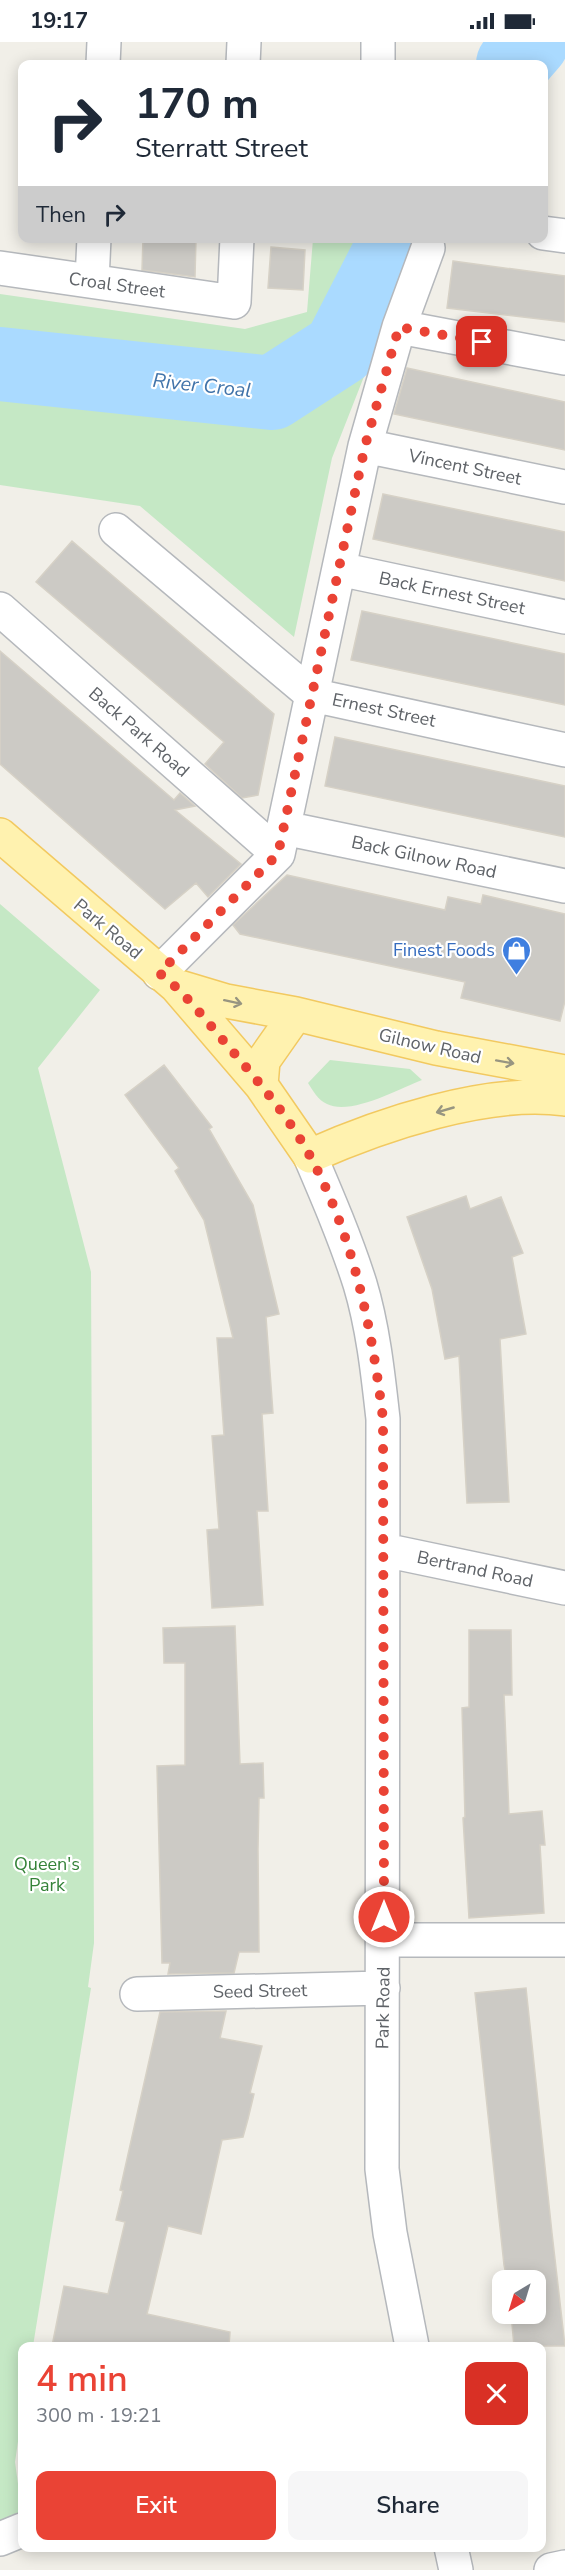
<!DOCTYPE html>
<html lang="en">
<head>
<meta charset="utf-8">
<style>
	:root { --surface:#fff; --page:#f6f6f7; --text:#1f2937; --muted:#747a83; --accent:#ea4335 }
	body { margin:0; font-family:"Nunito Sans",sans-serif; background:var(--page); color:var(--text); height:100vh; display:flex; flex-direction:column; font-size:22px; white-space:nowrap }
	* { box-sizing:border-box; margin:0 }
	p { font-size:20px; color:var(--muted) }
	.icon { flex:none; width:33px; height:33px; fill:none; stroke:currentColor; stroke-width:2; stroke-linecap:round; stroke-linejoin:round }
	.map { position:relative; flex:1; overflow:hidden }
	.side { position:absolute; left:18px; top:2300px; width:528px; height:210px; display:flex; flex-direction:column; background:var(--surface); border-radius:12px; box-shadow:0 3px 15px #0003 }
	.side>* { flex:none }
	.banner { position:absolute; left:18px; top:18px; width:530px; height:183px; border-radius:12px; box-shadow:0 3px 15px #0003; background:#fff; color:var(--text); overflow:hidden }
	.needle { width:39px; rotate:218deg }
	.buttons { position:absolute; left:492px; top:2228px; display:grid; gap:12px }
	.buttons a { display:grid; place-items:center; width:54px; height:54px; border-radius:12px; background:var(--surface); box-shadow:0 3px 15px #0003; font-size:30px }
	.pin { position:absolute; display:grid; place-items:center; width:51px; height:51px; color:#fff; margin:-26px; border-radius:12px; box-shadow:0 3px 9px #0006 }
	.me { position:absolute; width:66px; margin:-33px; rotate:0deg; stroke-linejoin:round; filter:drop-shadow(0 0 4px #0008) }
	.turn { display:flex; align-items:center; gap:21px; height:126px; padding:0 18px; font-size:27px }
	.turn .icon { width:78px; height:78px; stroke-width:2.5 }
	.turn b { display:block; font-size:42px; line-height:51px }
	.then { display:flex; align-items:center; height:57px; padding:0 18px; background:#0003; gap:12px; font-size:22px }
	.round { display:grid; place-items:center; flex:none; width:63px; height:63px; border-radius:12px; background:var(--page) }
	.overview { display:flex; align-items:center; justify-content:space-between; height:102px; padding:0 18px }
	h1 { font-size:36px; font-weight:600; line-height:45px; color:var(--accent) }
	.action { display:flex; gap:12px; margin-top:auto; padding:12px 18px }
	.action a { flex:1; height:69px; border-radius:12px; background:var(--accent); color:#fff; font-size:24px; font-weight:600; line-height:69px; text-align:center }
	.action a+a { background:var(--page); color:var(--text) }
	.status { display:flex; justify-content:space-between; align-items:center; height:42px; padding:0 30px; background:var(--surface); direction:ltr }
	.status svg { height:16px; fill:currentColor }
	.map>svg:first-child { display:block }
</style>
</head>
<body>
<div class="status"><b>19:17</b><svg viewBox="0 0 49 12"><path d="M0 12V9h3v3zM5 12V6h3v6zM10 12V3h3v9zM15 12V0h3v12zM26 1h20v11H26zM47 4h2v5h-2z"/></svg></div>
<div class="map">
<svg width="565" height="2528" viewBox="0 0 565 2528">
	<rect width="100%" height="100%" fill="#f1efe8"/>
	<path fill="#c5e8c5" d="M 506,0 L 565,0 L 565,10 L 543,31 L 543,22 L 482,22 Z
		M 313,197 L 418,197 L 332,416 L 294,595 L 140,464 L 0,443 L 0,252 L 245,287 L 307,270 Z
		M 0,862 L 100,948 L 38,1026 L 91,1230 L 94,1901 L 88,1945 L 91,1946 L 33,2304 L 22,2304 L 22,2372 L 15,2420 L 22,2471 L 0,2481 Z
		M 330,1018 L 410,1027 L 422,1038 C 399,1047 350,1074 327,1062 C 318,1058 313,1049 308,1041 Z"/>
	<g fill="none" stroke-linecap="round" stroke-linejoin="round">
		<path stroke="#aadaff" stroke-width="74" d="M 513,22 L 532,0
			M 0,322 L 272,351 L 340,307 L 397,196"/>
	</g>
	<path fill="#cccac5" stroke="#d6d1c6" stroke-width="1.5" d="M 143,196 L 196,196 L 195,235 L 142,228 Z
		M 271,205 L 305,208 L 303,248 L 268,246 Z
		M 453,219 L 565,234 L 565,280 L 447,266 Z
		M 407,326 L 565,360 L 565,408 L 394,372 Z
		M 383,452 L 565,490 L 565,539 L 373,497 Z
		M 72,499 L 274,672 L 258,753 L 242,756 L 205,722 L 224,700 L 36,540 Z
		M 362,569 L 565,612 L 565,663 L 351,618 Z
		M 0,609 L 174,758 L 180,751 L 195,764 L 175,768 L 241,822 L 208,855 L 196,841 L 165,867 L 0,722 Z
		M 335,695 L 565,744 L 565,795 L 325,744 Z
		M 287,833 L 445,868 L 448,855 L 481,862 L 483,853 L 565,872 L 565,959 L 560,979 L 461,956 L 465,940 L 240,892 L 233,883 Z
		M 164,1023 L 212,1085 L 209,1087 L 253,1163 L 279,1272 L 266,1275 L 273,1371 L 262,1372 L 268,1469 L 257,1469 L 263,1563 L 212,1566 L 207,1488 L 219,1487 L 212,1394 L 224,1393 L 217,1296 L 233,1296 L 204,1178 L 175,1129 L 179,1126 L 125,1053 Z
		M 466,1154 L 470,1167 L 501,1155 L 523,1211 L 512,1215 L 526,1292 L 500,1297 L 509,1460 L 467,1461 L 459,1314 L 445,1317 L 432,1247 L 407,1175 Z
		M 235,1584 L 240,1722 L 263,1721 L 264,1756 L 259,1756 L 258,1807 L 259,1910 L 239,1910 L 234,1931 L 168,1932 L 170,1921 L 162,1921 L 157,1724 L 185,1723 L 185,1621 L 164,1621 L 163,1586 Z
		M 469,1588 L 511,1588 L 512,1653 L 504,1653 L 509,1772 L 542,1769 L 545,1803 L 540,1803 L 544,1871 L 469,1876 L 463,1776 L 465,1775 L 462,1666 L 469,1665 Z
		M 526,1946 L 552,2191 L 565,2304 L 514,2304 L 511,2271 L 536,2271 L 536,2238 L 507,2238 L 504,2223 L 475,1951 Z
		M 226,1969 L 220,1996 L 262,2004 L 250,2051 L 254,2052 L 248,2077 L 243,2095 L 222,2098 L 201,2192 L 168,2184 L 147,2272 L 230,2290 L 229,2304 L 52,2304 L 64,2244 L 108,2252 L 125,2180 L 116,2178 L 123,2149 L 120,2148 L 160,1970 Z"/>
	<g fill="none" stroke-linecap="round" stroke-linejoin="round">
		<defs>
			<path id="minor" d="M 103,22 L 104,0
				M 243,22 L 244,0
				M 378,22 L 378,0
				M 543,191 L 565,194
				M 0,226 L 234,260 L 237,196
				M 92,239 L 94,196
				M 399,285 L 565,316
				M 365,404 L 565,445
				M 116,488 L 312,653 L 565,708
				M 339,527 L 565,575
				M 0,567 L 278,812
				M 284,786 L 565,844
				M 159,931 L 278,812 L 365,404 L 399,285 L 428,206
				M 310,1114 C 328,1156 346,1198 360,1242 C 373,1285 378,1332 383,1377 L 382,2127 L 390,2191 L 412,2304
				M 384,1508 L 565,1546
				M 384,1898 L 565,1898
				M 137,1952 L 383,1946
				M 0,2497 L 22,2488
				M 451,2505 L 456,2528
				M 551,2528 L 565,2525"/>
			<path id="major" d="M 0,793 L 176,944 L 261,1043 L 310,1114 C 380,1083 488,1046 565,1057
				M 176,944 L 226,959 L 296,972 L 436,1006 L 565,1030
				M 261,1043 L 263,1019 L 296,972"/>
		</defs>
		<use href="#minor" stroke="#b5b8bc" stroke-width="36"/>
		<use href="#major" stroke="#f2c960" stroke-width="36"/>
		<use href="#minor" stroke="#fff" stroke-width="33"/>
		<use href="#major" stroke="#fff2af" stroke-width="33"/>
	</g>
	<defs><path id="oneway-shaft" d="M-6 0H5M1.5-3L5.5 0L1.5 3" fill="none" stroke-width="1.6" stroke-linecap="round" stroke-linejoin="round" transform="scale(1.5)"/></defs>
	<g stroke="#979581">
		<use href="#oneway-shaft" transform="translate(233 960) rotate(12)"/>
		<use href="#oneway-shaft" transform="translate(505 1020) rotate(10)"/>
		<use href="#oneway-shaft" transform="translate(445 1068) rotate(164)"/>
	</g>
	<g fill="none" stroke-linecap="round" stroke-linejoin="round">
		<path stroke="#ea4335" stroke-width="10" stroke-dasharray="0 18" d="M 384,1875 L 383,1377 C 372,1287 354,1195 310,1114 C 289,1075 257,1038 228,1004 C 206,979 186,951 159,931 L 278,812 L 365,404 L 399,285 L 482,300"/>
	</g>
	<defs>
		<symbol id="shop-pin" viewBox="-11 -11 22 30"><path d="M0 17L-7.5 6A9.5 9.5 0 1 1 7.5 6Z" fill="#3f7fe0" stroke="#fff"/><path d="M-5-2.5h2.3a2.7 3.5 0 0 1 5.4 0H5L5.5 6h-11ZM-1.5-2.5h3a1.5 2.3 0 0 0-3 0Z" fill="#fff"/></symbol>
	</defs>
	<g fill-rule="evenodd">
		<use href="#shop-pin" x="500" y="892" width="33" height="45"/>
	</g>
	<g text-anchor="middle" stroke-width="4.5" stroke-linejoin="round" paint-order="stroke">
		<g font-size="18" fill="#5f6368" stroke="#fff">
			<text transform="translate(117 243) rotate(8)" y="6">Croal Street</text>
			<text transform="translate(465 425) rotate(12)" y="6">Vincent Street</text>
			<text transform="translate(452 551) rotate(12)" y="6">Back Ernest Street</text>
			<text transform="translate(384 668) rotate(12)" y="6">Ernest Street</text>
			<text transform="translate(139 690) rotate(41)" y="6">Back Park Road</text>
			<text transform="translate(424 815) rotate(12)" y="6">Back Gilnow Road</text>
			<text transform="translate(108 887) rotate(40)" y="6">Park Road</text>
			<text transform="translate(430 1004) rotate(13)" y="6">Gilnow Road</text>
			<text transform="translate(475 1527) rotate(12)" y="6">Bertrand Road</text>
			<text transform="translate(260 1949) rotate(-1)" y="6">Seed Street</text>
			<text transform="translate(383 1966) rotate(-89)" y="6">Park Road</text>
		</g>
		<g font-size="18" fill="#366cbe" stroke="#fff" text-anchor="end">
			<text x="495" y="914">Finest Foods</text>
		</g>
		<g font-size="18" fill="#348238" stroke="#fff">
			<text x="47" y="1828">Queen's<tspan x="47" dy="21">Park</tspan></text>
		</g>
		<g font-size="20" font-style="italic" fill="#4174aa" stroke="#fff">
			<text transform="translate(202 343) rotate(6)" y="7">River Croal</text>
		</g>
	</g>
</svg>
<div class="buttons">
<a><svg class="needle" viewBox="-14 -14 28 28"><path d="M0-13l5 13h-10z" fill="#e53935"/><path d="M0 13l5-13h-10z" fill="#747a83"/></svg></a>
</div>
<div class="pin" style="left:482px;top:300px;background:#d93025"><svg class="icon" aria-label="arrive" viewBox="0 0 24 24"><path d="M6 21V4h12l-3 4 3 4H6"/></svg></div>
<svg class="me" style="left:384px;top:1875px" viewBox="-20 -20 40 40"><circle r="17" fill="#ea4335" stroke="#fff" stroke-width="3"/><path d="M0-11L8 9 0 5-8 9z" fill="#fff"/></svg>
<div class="banner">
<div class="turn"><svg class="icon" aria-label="right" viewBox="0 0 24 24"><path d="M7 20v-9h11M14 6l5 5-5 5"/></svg><div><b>170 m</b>Sterratt Street</div></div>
<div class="then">Then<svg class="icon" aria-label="right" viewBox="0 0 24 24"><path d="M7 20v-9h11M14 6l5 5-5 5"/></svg></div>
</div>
<section class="side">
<div class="overview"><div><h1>4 min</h1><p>300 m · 19:21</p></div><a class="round" style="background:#d93025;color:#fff"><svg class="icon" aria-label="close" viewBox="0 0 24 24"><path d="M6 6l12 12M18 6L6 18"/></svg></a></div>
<div class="action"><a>Exit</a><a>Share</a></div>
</section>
</div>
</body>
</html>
